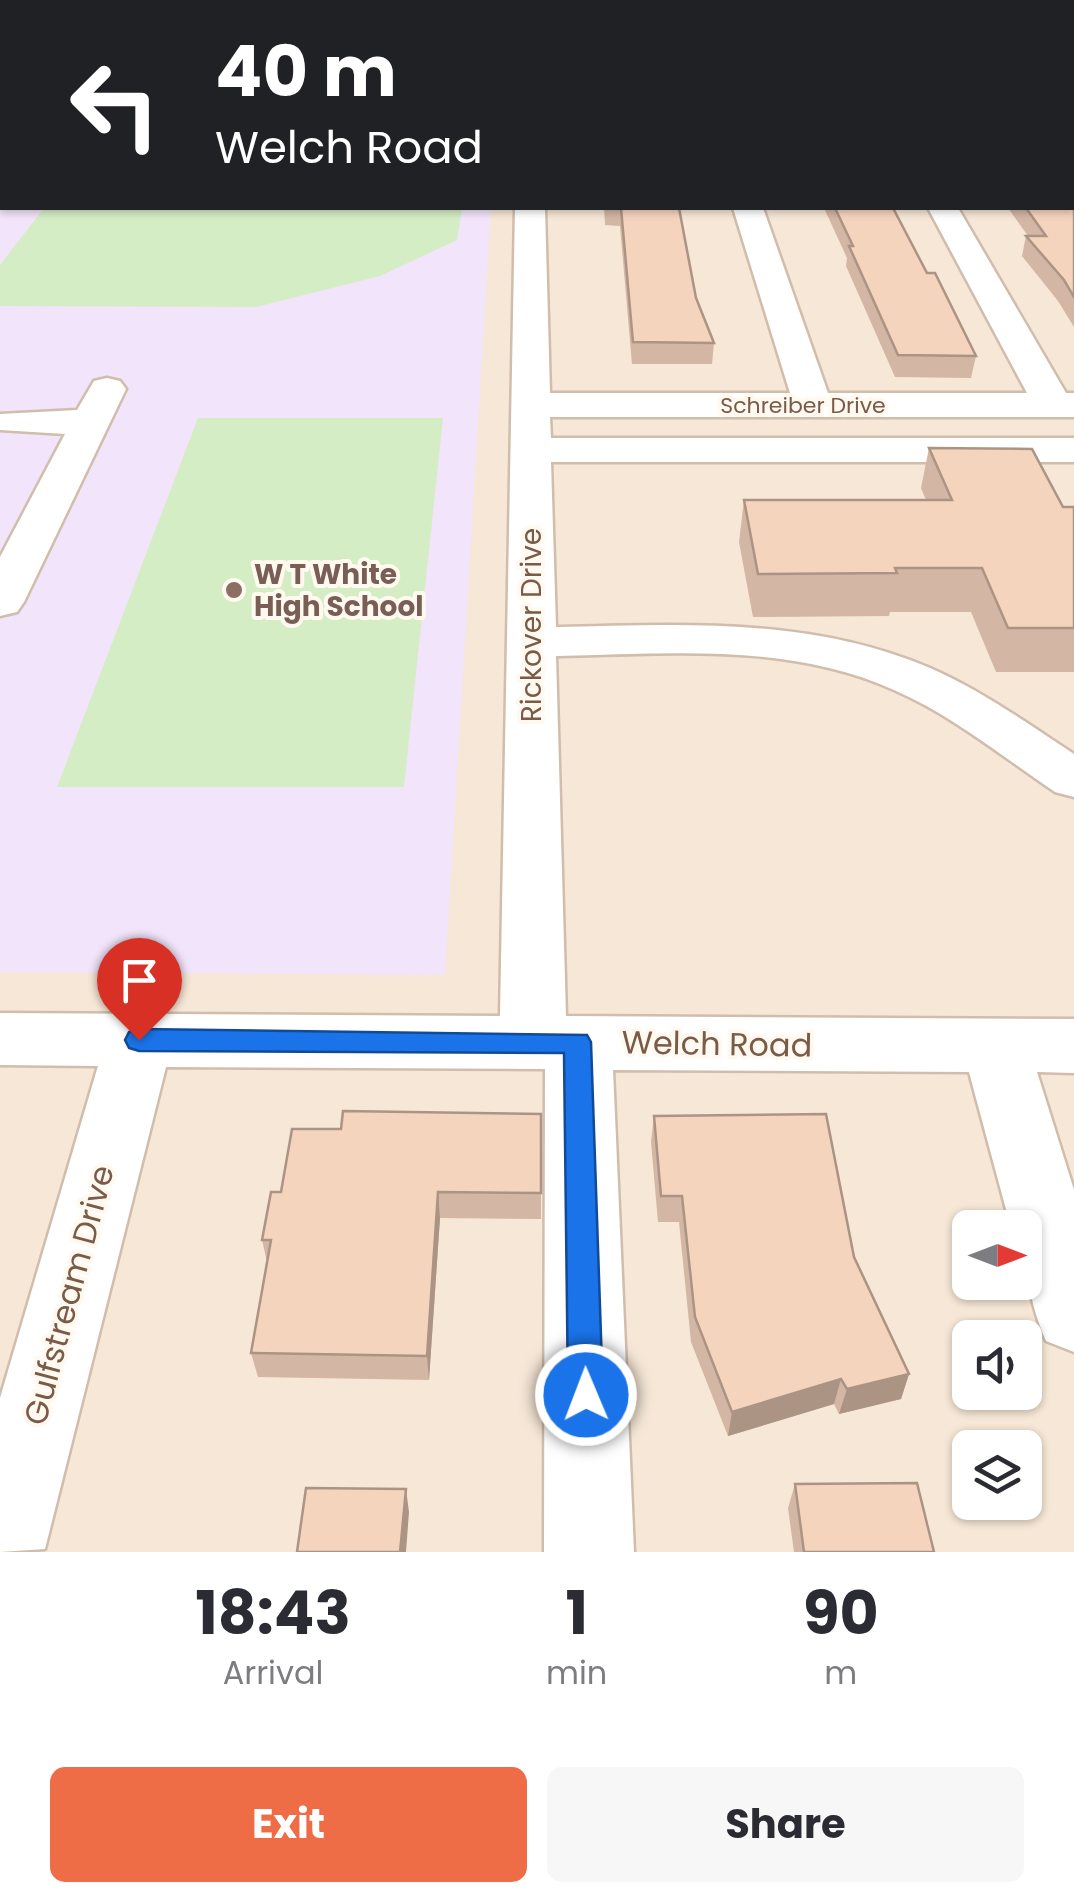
<!DOCTYPE html>
<html lang="en">
<head>
<meta charset="utf-8">
<style>
	:root { --surface:#fff; --page:#f7f7f7; --text:#2b2b33; --muted:#7c7c81; --accent:#ee6d47 }
	body { margin:0; font-family:Poppins,sans-serif; background:var(--page); color:var(--text); height:100vh; display:flex; flex-direction:column; font-size:38px; white-space:nowrap }
	* { box-sizing:border-box; margin:0 }
	p { font-size:32px; color:var(--muted) }
	.icon { flex:none; width:55px; height:55px; fill:none; stroke:currentColor; stroke-width:2; stroke-linecap:round; stroke-linejoin:round }
	.map { position:relative; height:1552px; overflow:hidden }
	.sheet { display:flex; flex-direction:column; background:var(--surface); flex:1 }
	.sheet>* { flex:none }
	.banner { position:absolute; left:0px; top:0px; width:1075px; height:210px; box-shadow:0 2px 8px #0004; background:#202124; color:#fff; overflow:hidden }
	.needle { width:65px; rotate:90deg }
	.fabs { position:absolute; left:952px; top:1210px; display:grid; gap:20px }
	.fabs a { display:grid; place-items:center; width:90px; height:90px; border-radius:15px; background:var(--surface); box-shadow:0 2px 8px #0004; font-size:50px }
	.pin { position:absolute; display:grid; place-items:center; width:85px; height:85px; color:#fff; margin:-102px -42px; border-radius:50% 50% 50% 0; rotate:-45deg; box-shadow:0 0 10px #0007 }
	.pin .icon { rotate:45deg }
	.me { position:absolute; width:110px; margin:-55px; rotate:359deg; stroke-linejoin:round; filter:drop-shadow(0 0 8px #0008) }
	.turn { display:flex; align-items:center; gap:35px; height:210px; padding:0 50px; font-size:45px }
	.turn .icon { width:130px; height:130px; stroke-width:2.5 }
	.turn b { display:block; font-size:70px; line-height:85px }
	.eta { display:flex; justify-content:space-evenly; align-items:center; height:170px; text-align:center }
	.eta b { font-size:60px; font-weight:700; line-height:70px }
	.action { display:flex; gap:20px; margin-top:auto; padding:20px 50px }
	.action a { flex:1; height:115px; border-radius:15px; background:var(--accent); color:#fff; font-size:40px; font-weight:700; line-height:115px; text-align:center }
	.action a+a { background:var(--page); color:var(--text) }
	.map>svg:first-child { display:block }
</style>
</head>
<body>
<div class="map">
<svg width="1074" height="1552" viewBox="0 0 1074 1552">
	<rect width="100%" height="100%" fill="#fef5e8"/>
	<path fill="#f6e7d6" fill-rule="evenodd" d="M 0,0 L 1074,0 L 1074,1552 L 0,1552 ZM 2,2 L 1072,2 L 1072,208 L 2,208 ZM 970,1228 L 1025,1228 L 1025,1282 L 970,1282 ZM 970,1338 L 1025,1338 L 1025,1392 L 970,1392 ZM 970,1448 L 1025,1448 L 1025,1502 L 970,1502 Z"/>
	<path fill="#f2e4fa" d="M 0,69 L 2,208 L 491,208 L 445,975 L 0,972 Z"/>
	<path fill="#d5edc5" d="M 44,208 L 462,208 L 457,240 L 380,276 L 256,307 L 0,306 L 0,265 Z
		M 198,418 L 443,418 L 404,787 L 57,787 Z"/>
	<g fill="none" stroke-linecap="round" stroke-linejoin="round">
		<defs>
			<path id="minor" d="M 485,0 L 505,0 L 505,2 L 485,2 Z
				M 0,56 L 2,56 L 2,70 L 0,70 Z
				M 1072,130 L 1074,130 L 1074,147 L 1072,147 Z
				M 515,208 L 545,208 L 550,393 L 790,393 L 733,208 L 763,208 L 828,393 L 1027,393 L 928,208 L 958,208 L 1066,393 L 1074,393 L 1074,417 L 550,417 L 551,438 L 1074,438 L 1074,462 L 551,462 L 556,627 C 683,624 811,617 930,668 C 981,690 1028,724 1074,754 L 1074,797 L 1055,792 C 1003,757 952,715 894,690 C 788,642 669,654 556,656 L 566,1016 L 1074,1019 L 1074,1073 L 1037,1072 L 1074,1190 L 1074,1352 L 1046,1341 C 1029,1302 1025,1270 1025,1228 L 1011,1228 L 969,1072 L 613,1070 L 634,1552 L 544,1552 L 545,1069 L 166,1067 L 45,1549 L 0,1552 L 0,1398 L 98,1066 L 0,1065 L 0,1013 L 500,1016 Z
				M 107,378 L 120,381 L 126,389 L 24,602 L 17,612 L 0,616 L 0,557 L 65,434 L 0,430 L 0,414 L 77,410 L 94,381 Z"/>
		</defs>
		<use href="#minor" stroke="#d1bdac" stroke-width="5"/>
		<use href="#minor" fill="#fff" fill-rule="evenodd"/>
	</g>
	<path fill="#d3b6a3" d="M 0,0 L 191,0 L 188,2 L 2,2 L 2,50 L 0,50 Z
		M 530,0 L 1074,0 L 1074,75 L 1072,74 L 1072,2 L 530,2 Z
		M 1074,203 L 1074,327 L 1058,301 L 1022,256 L 1026,236 L 1028,236 L 1008,208 L 1072,208 Z
		M 604,208 L 679,208 L 696,298 L 714,343 L 712,364 L 632,364 L 620,226 L 605,225 Z
		M 824,208 L 893,208 L 927,273 L 976,356 L 971,378 L 895,377 L 846,266 L 847,258 Z
		M 929,448 L 1063,507 L 1074,507 L 1074,672 L 996,672 L 971,612 L 890,612 L 889,616 L 753,617 L 739,542 L 744,500 L 926,500 L 921,488 Z
		M 541,1114 L 541,1219 L 440,1218 L 429,1380 L 258,1377 L 251,1353 L 267,1262 L 262,1240 L 281,1192 Z
		M 654,1116 L 854,1257 L 909,1374 L 901,1399 L 839,1414 L 834,1404 L 728,1436 L 691,1342 L 679,1222 L 658,1222 L 651,1142 Z
		M 795,1484 L 934,1552 L 794,1552 L 788,1508 Z"/>
	<path fill="#ac9485" d="M 175,0 L 191,0 L 188,2 L 172,2 Z
		M 438,1192 L 440,1218 L 429,1380 L 427,1356 Z
		M 909,1374 L 901,1399 L 839,1414 L 847,1389 Z
		M 841,1379 L 834,1404 L 728,1436 L 732,1412 Z
		M 406,1489 L 409,1512 L 406,1552 L 400,1552 Z"/>
	<path fill="#f5d4be" stroke="#ac9485" stroke-width="2.5" d="M 0,0 L 175,0 L 172,2 L 2,2 L 2,35 L 0,35 Z
		M 266,0 L 332,0 L 330,2 L 264,2 Z
		M 394,0 L 446,0 L 445,2 L 393,2 Z
		M 554,0 L 1074,0 L 1074,56 L 1072,54 L 1072,2 L 554,2 Z
		M 1072,201 L 1074,203 L 1074,297 L 1064,280 L 1026,236 L 1046,236 L 1026,208 L 1072,208 Z
		M 621,208 L 679,208 L 696,298 L 714,343 L 633,342 Z
		M 835,208 L 893,208 L 927,273 L 935,273 L 976,356 L 898,355 L 849,246 L 853,246 Z
		M 929,448 L 1032,449 L 1063,507 L 1074,507 L 1074,628 L 1008,628 L 982,568 L 895,568 L 897,573 L 758,574 L 744,500 L 952,500 Z
		M 343,1111 L 541,1114 L 541,1193 L 438,1192 L 427,1356 L 251,1353 L 271,1240 L 262,1240 L 271,1192 L 281,1192 L 292,1129 L 341,1129 Z
		M 826,1114 L 854,1257 L 909,1374 L 847,1389 L 841,1379 L 732,1412 L 695,1317 L 682,1196 L 661,1196 L 654,1116 Z
		M 917,1483 L 934,1552 L 804,1552 L 795,1484 Z
		M 306,1488 L 406,1489 L 400,1552 L 297,1552 Z"/>
	<path fill="#1a73e8" stroke="#114b97" stroke-width="2.5" d="M 139,1029 L 587,1035 L 591,1042 L 603,1395 L 598,1407 L 586,1412 L 573,1407 L 568,1395 L 564,1053 L 139,1051 L 129,1048 L 125,1040 L 129,1032 Z"/>
	<circle fill="#8d6e63" stroke="#fff9ef" stroke-width="4" cx="234" cy="590" r="10"/>
	<g text-anchor="middle" stroke-width="8" stroke-linejoin="round" paint-order="stroke">
		<g font-size="22" fill="#7a5b49" stroke="#fff9ef">
			<text x="803" y="413">Schreiber Drive</text>
		</g>
		<g font-size="28" font-weight="bold" fill="#785e54" stroke="#fff9ef" text-anchor="start">
			<text x="254" y="584">W T White<tspan x="254" dy="32">High School</tspan></text>
		</g>
		<g font-size="28" fill="#7a5b49" stroke="#fff9ef">
			<text transform="translate(531 625) rotate(-90)" y="10">Rickover Drive</text>
		</g>
		<g font-size="32" fill="#7a5b49" stroke="#fff9ef">
			<text transform="translate(717 1044) rotate(1)" y="11">Welch Road</text>
			<text transform="translate(69 1295) rotate(-75)" y="11">Gulfstream Drive</text>
		</g>
	</g>
</svg>
<div class="fabs">
<a><svg class="needle" viewBox="-14 -14 28 28"><path d="M0-13l5 13h-10z" fill="#e53935"/><path d="M0 13l5-13h-10z" fill="#7c7c81"/></svg></a>
<a><svg class="icon" aria-label="sound" viewBox="0 0 24 24"><path d="M4 9h4l5-4v14l-5-4H4zM17 9q2 3 0 6"/></svg></a>
<a><svg class="icon" aria-label="layers" viewBox="0 0 24 24"><path d="M12 4l9 5-9 5-9-5zM3 14l9 5 9-5"/></svg></a>
</div>
<div class="pin" style="left:139px;top:1040px;background:#d93025"><svg class="icon" aria-label="arrive" viewBox="0 0 24 24"><path d="M6 21V4h12l-3 4 3 4H6"/></svg></div>
<svg class="me" style="left:586px;top:1395px" viewBox="-20 -20 40 40"><circle r="17" fill="#1a73e8" stroke="#fff" stroke-width="3"/><path d="M0-11L8 9 0 5-8 9z" fill="#fff"/></svg>
<div class="banner">
<div class="turn"><svg class="icon" aria-label="left" viewBox="0 0 24 24"><path d="M17 20v-9H6M10 6l-5 5 5 5"/></svg><div><b>40 m</b>Welch Road</div></div>
</div>
</div>
<section class="sheet">
<div class="eta">
<div><b>18:43</b><p>Arrival</p></div>
<div><b>1</b><p>min</p></div>
<div><b>90</b><p>m</p></div>
</div>
<div class="action"><a>Exit</a><a>Share</a></div>
</section>
</body>
</html>
